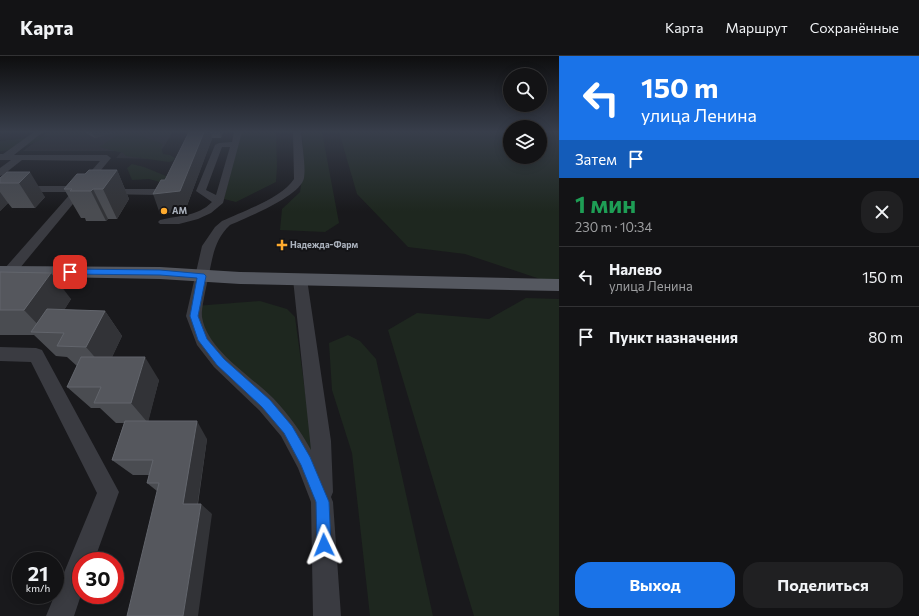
<!DOCTYPE html>
<html lang="ru">
<head>
<meta charset="utf-8">
<style>
	:root { --surface:#131315; --page:#202022; --text:#f1f3f6; --muted:#9d9ea0; --line:#323234; --accent:#1a73e8 }
	body { margin:0; font-family:Commissioner,sans-serif; background:var(--page); color:var(--text); height:100vh; display:flex; flex-direction:column; font-size:15px; white-space:nowrap }
	* { box-sizing:border-box; margin:0 }
	p { font-size:13px; color:var(--muted) }
	.icon { flex:none; width:22px; height:22px; fill:none; stroke:currentColor; stroke-width:2; stroke-linecap:round; stroke-linejoin:round }
	.map { position:relative; flex:1; overflow:hidden }
	.side { display:flex; flex-direction:column; background:var(--surface); width:360px }
	.side>* { flex:none }
	.top-card { background:#1a73e8; color:#fff; overflow:hidden }
	.tools { position:absolute; left:503px; top:12px; display:grid; gap:8px }
	.tools a { display:grid; place-items:center; width:44px; height:44px; border-radius:50%; background:var(--surface); box-shadow:0 2px 10px #0003,0 0 0 1px var(--line); font-size:20px }
	.speed { position:absolute; left:12px; top:496px; display:flex; gap:8px; font-size:20px; font-weight:700; text-align:center }
	.speed>* { display:grid; place-content:center; width:52px; height:52px; border-radius:50%; background:var(--surface); box-shadow:0 2px 10px #0003,0 0 0 1px var(--line); line-height:1 }
	.speed small { font-size:10px; font-weight:400 }
	.speed .limit { border:6px solid #d22; background:#fff; color:#111 }
	.pin { position:absolute; display:grid; place-items:center; width:34px; height:34px; color:#fff; margin:-17px; border-radius:8px; box-shadow:0 2px 6px #0006 }
	.me { position:absolute; width:44px; margin:-22px; rotate:358deg; stroke-linejoin:round; filter:drop-shadow(0 0 3px #0008) }
	.turn { display:flex; align-items:center; gap:14px; height:84px; padding:0 16px; font-size:18px }
	.turn .icon { width:52px; height:52px; stroke-width:2.5 }
	.turn b { display:block; font-size:28px; line-height:34px }
	.then { display:flex; align-items:center; height:38px; padding:0 16px; background:#0003; gap:8px; font-size:15px }
	.round { display:grid; place-items:center; flex:none; width:42px; height:42px; border-radius:16px; background:var(--page) }
	.summary { display:flex; align-items:center; justify-content:space-between; height:68px; padding:0 16px }
	h1 { font-size:24px; font-weight:700; line-height:30px; color:#1e9e55 }
	.cta { display:flex; gap:8px; margin-top:auto; padding:8px 16px }
	.cta a { flex:1; height:46px; border-radius:16px; background:var(--accent); color:#fff; font-size:16px; font-weight:700; line-height:46px; text-align:center }
	.cta a+a { background:var(--page); color:var(--text) }
	ul { padding:0; list-style:none }
	li { display:flex; align-items:center; gap:12px; height:60px; padding:0 16px; border-top:1px solid var(--line) }
	li div { flex:1 }
	li b { display:block; font-size:15px }
	li em { font-style:normal }
	header { display:flex; align-items:center; gap:24px; box-sizing:border-box; height:56px; padding:0 20px; background:var(--surface); border-bottom:1px solid var(--line) }
	header strong { font-size:19px }
	nav { display:flex; gap:22px; margin-inline-start:auto; font-size:14px }
	main { display:flex; flex:1; min-height:0 }
	.map>svg:first-child { display:block }
</style>
</head>
<body>
<header>
<strong>Карта</strong>
<nav><a>Карта</a><a>Маршрут</a><a>Сохранённые</a></nav>
</header>
<main>
<div class="map">
<svg width="559" height="560" viewBox="0 0 559 560">
	<rect width="100%" height="100%" fill="#19191c"/>
	<path fill="#252529" d="M 48,76 L 173,76 L 156,103 L 116,102 L 122,95 L 23,95 Z"/>
	<path fill="#1e271f" d="M 134,76 L 141,76 L 138,79 L 163,88 L 161,91 L 163,98 L 170,99 L 175,102 L 173,105 L 169,106 L 126,100 L 123,97 L 99,91 L 113,82 Z
		M 241,76 L 276,76 L 277,111 L 276,126 L 236,146 L 224,143 Z
		M 302,76 L 322,76 L 339,167 L 325,176 L 280,174 L 282,153 L 300,136 L 304,109 Z
		M 339,76 L 510,76 L 510,101 L 540,101 L 540,76 L 559,76 L 559,224 L 543,224 L 465,198 L 408,191 L 357,138 Z
		M 48,80 C 34,88 16,94 0,95 L 0,85 Z
		M 132,108 L 144,111 L 171,122 L 167,128 L 149,123 L 132,124 L 127,112 Z
		M 526,242 L 559,243 L 559,560 L 474,560 L 388,274 L 417,257 L 489,263 Z
		M 260,245 L 287,253 L 295,261 L 314,402 L 203,284 L 195,250 Z
		M 348,279 L 360,285 L 376,303 L 433,560 L 370,560 L 352,397 L 332,334 L 329,287 Z"/>
	<g fill="none" stroke-linecap="round" stroke-linejoin="round">
		<path fill="#3a3b41" fill-rule="evenodd" d="M 34,76 L 43,76 L 14,99 L 107,99 L 111,102 L 15,218 L 10,219 L 5,218 L 3,215 L 5,212 L 72,136 L 0,136 L 0,130 L 78,130 L 100,105 L 22,104 L 3,119 L 0,120 L 0,112 L 11,104 L 0,104 L 0,98 L 3,98 Z
			M 234,76 L 242,76 L 223,147 L 211,157 L 198,163 L 179,168 L 160,168 L 158,166 L 160,164 C 179,159 197,161 212,146 L 196,135 L 215,89 L 219,87 L 232,86 ZM 222,91 L 230,91 L 216,139 L 206,134 Z
			M 293,76 L 301,76 C 302,88 306,111 304,122 C 301,140 246,162 230,169 C 215,183 213,199 209,218 C 207,228 201,253 202,261 C 207,294 251,320 273,342 C 289,359 300,374 311,394 L 293,223 L 295,220 L 300,218 L 305,220 L 307,223 L 331,385 L 333,436 L 331,441 L 333,446 L 341,560 L 313,560 L 311,446 L 298,412 L 281,380 L 259,354 L 214,311 L 197,289 L 186,260 L 202,190 L 215,171 L 222,165 C 243,155 282,142 294,123 Z
			M 104,133 L 158,133 L 163,136 L 158,139 L 100,138 L 99,136 Z
			M 0,291 L 36,292 L 42,294 L 119,436 L 94,505 L 81,505 L 81,539 L 74,560 L 46,560 L 97,437 L 31,306 L 0,305 Z"/>
		<path fill="#555860" fill-rule="evenodd" d="M 0,210 L 160,211 L 240,216 L 559,223 L 559,235 L 240,228 L 160,223 L 0,220 Z"/>
	</g>
	<path fill="#4a4c51" d="M 84,76 L 116,76 L 95,82 Z
		M 189,76 L 223,76 L 221,82 L 212,82 L 185,155 L 160,158 L 165,124 Z
		M 117,114 L 129,143 L 117,163 L 108,163 L 106,165 L 86,165 L 85,162 L 81,162 L 64,133 L 85,118 Z
		M 7,116 L 45,141 L 35,152 L 12,152 L 8,147 L 0,155 L 0,122 Z
		M 0,216 L 71,243 L 64,254 L 105,255 L 122,280 L 112,301 L 159,324 L 148,365 L 207,383 L 198,448 L 212,458 L 157,435 L 147,427 L 149,419 L 133,419 L 112,404 L 124,367 L 116,367 L 100,352 L 91,352 L 67,331 L 77,310 L 67,301 L 56,300 L 34,279 L 0,279 Z"/>
	<path fill="#323337" d="M 92,76 L 116,76 L 95,82 Z
		M 204,76 L 211,76 L 212,83 L 185,155 L 160,158 L 153,138 Z
		M 220,76 L 223,76 L 221,82 Z
		M 117,114 L 129,143 L 117,163 L 103,133 Z
		M 30,116 L 45,141 L 35,152 L 19,127 Z
		M 93,133 L 108,163 L 106,165 L 91,135 Z
		M 0,136 L 8,147 L 0,155 Z
		M 51,217 L 71,243 L 50,277 L 45,276 L 24,254 Z
		M 105,255 L 122,280 L 106,314 L 86,291 Z
		M 145,301 L 159,324 L 148,367 L 131,347 Z
		M 197,365 L 207,383 L 196,458 L 183,448 Z
		M 201,448 L 212,458 L 198,560 L 183,560 Z"/>
	<path fill="#55575d" stroke="#62656c" d="M 189,76 L 204,76 L 180,135 L 153,138 L 161,124 L 165,124 Z
		M 89,114 L 117,114 L 103,133 L 93,133 L 91,135 L 70,135 L 72,133 L 64,133 L 77,118 L 85,118 Z
		M 7,116 L 30,116 L 19,127 L 0,127 L 0,122 Z
		M 0,216 L 51,217 L 24,254 L 0,254 Z
		M 47,253 L 105,255 L 86,291 L 57,290 L 64,277 L 31,276 Z
		M 81,301 L 145,301 L 131,347 L 94,347 L 101,331 L 67,331 Z
		M 125,365 L 197,365 L 183,448 L 201,448 L 183,560 L 127,560 L 159,427 L 147,427 L 153,404 L 112,404 Z"/>
	<linearGradient id="sky" x2="0" y2="1"><stop stop-color="#0e0e0f"/><stop offset="0.49" stop-color="#383e4b"/><stop offset="1" stop-color="#383e4b" stop-opacity="0"/></linearGradient>
	<rect width="559" height="155" fill="url(#sky)"/>
	<path fill="#1a73e8" stroke="#114b97" d="M 70,213 L 160,214 L 204,218 L 206,220 L 198,260 L 207,283 L 224,303 L 270,344 L 292,370 L 310,401 L 329,446 L 331,489 L 329,494 L 324,496 L 319,494 L 317,489 L 316,446 L 301,409 L 284,377 L 262,351 L 217,309 L 198,284 L 190,260 L 197,222 L 160,219 L 67,218 L 66,216 Z"/>
	<g fill="#ffab2e" stroke="#141417" stroke-width="1.5">
		<circle cx="164" cy="155" r="4"/>
		<path d="M280 183h4v4h4v4h-4v4h-4v-4h-4v-4h4z"/>
	</g>
	<g text-anchor="middle" stroke-width="4" stroke-linejoin="round" paint-order="stroke">
		<g font-size="9" font-weight="bold" fill="#aab1bc" stroke="#141417" text-anchor="start">
			<text x="172" y="158">АМ</text>
			<text x="290" y="192">Надежда-Фарм</text>
		</g>
	</g>
</svg>
<div class="tools">
<a><svg class="icon" aria-label="search" viewBox="0 0 24 24"><circle cx="10" cy="10" r="6"/><path d="M15 15l6 6"/></svg></a>
<a><svg class="icon" aria-label="layers" viewBox="0 0 24 24"><path d="M12 4l9 5-9 5-9-5zM3 14l9 5 9-5"/></svg></a>
</div>
<div class="speed"><div>21<small>km/h</small></div><div class="limit">30</div></div>
<div class="pin" style="left:70px;top:216px;background:#d93025"><svg class="icon" aria-label="arrive" viewBox="0 0 24 24"><path d="M6 21V4h12l-3 4 3 4H6"/></svg></div>
<svg class="me" style="left:324px;top:489px" viewBox="-20 -20 40 40"><path d="M0-17L14 15 0 8-14 15z" fill="#1a73e8" stroke="#fff" stroke-width="4"/></svg>
</div>
<section class="side">
<div class="top-card">
<div class="turn"><svg class="icon" aria-label="left" viewBox="0 0 24 24"><path d="M17 20v-9H6M10 6l-5 5 5 5"/></svg><div><b>150 m</b>улица Ленина</div></div>
<div class="then">Затем<svg class="icon" aria-label="arrive" viewBox="0 0 24 24"><path d="M6 21V4h12l-3 4 3 4H6"/></svg></div>
</div>
<div class="summary"><div><h1>1 мин</h1><p>230 m · 10:34</p></div><a class="round"><svg class="icon" aria-label="close" viewBox="0 0 24 24"><path d="M6 6l12 12M18 6L6 18"/></svg></a></div>
<ul>
<li><svg class="icon" aria-label="left" viewBox="0 0 24 24"><path d="M17 20v-9H6M10 6l-5 5 5 5"/></svg><div><b>Налево</b><p>улица Ленина</p></div><em>150 m</em></li>
<li><svg class="icon" aria-label="arrive" viewBox="0 0 24 24"><path d="M6 21V4h12l-3 4 3 4H6"/></svg><div><b>Пункт назначения</b></div><em>80 m</em></li>
</ul>
<div class="cta"><a>Выход</a><a>Поделиться</a></div>
</section>
</main>
</body>
</html>
